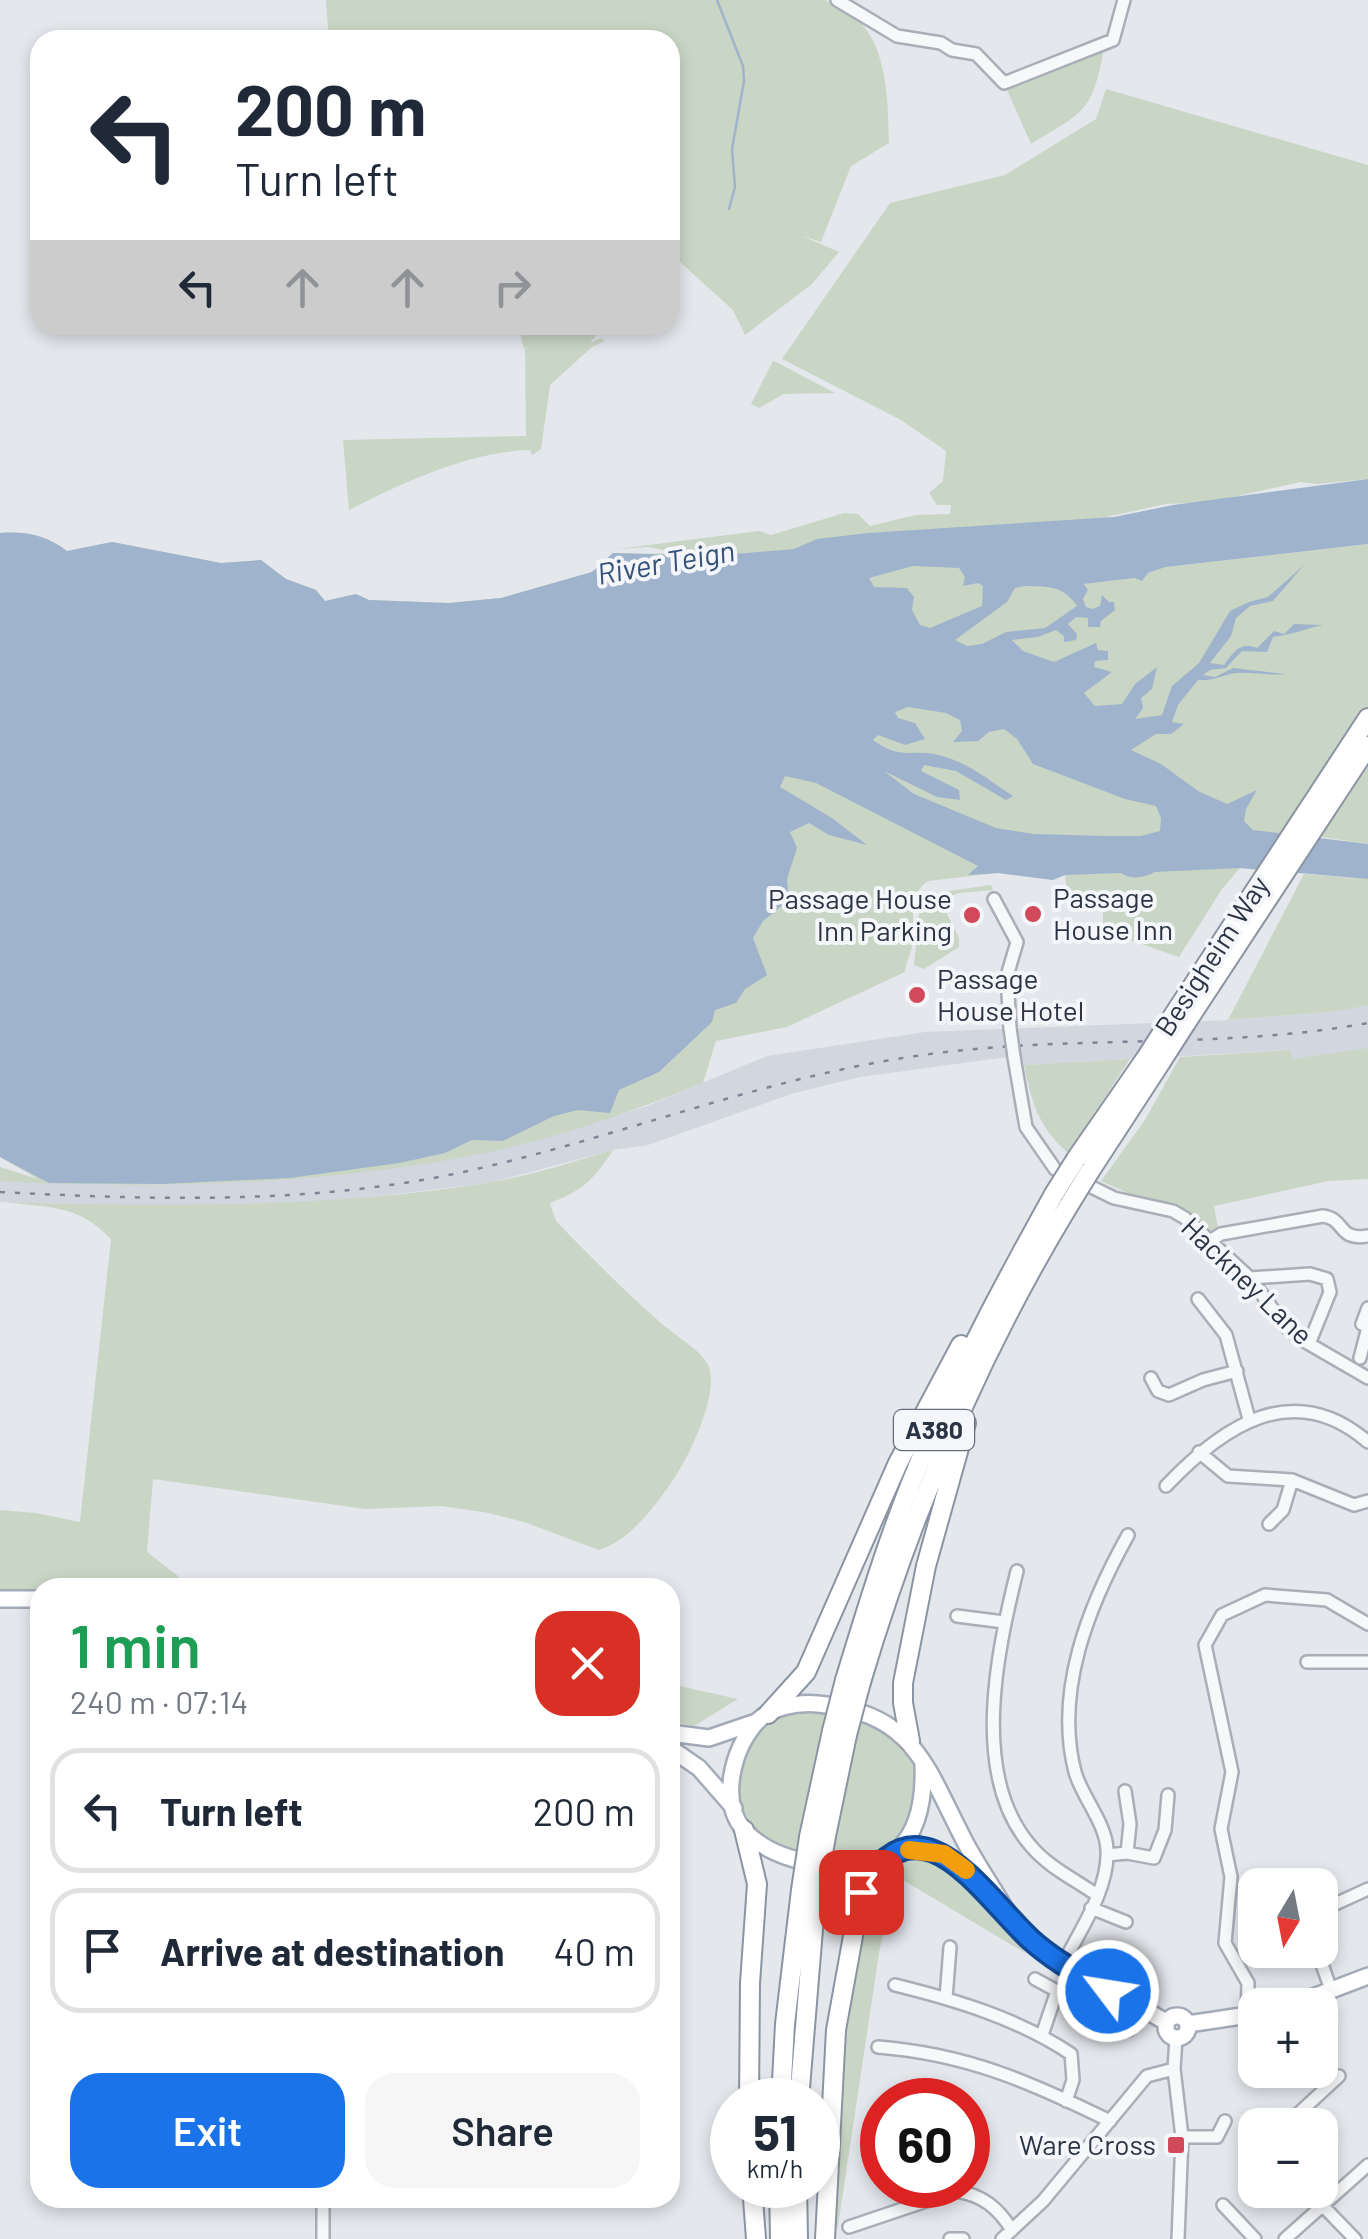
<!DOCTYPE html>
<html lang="en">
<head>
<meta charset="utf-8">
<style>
	:root { --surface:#fff; --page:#f6f6f7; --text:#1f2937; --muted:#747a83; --line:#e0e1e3; --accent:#1a73e8 }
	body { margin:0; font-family:Barlow,sans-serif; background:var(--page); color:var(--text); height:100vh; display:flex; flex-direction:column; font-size:38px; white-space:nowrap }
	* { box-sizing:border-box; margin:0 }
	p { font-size:32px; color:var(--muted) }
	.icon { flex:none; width:55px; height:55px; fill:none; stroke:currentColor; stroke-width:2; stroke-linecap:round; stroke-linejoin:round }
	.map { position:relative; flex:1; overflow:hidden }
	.drawer { position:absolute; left:30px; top:1578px; width:650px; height:630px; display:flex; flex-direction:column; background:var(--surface); border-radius:30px; box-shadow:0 5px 15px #0003 }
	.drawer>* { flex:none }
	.banner { position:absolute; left:30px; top:30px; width:650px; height:305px; border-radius:30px; box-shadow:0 5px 15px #0003; background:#fff; color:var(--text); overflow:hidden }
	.needle { width:65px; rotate:190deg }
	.controls { position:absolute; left:1238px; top:1868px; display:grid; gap:20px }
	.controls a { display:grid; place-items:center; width:100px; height:100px; border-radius:20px; background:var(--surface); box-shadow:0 5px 15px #0003; font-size:50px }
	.speed { position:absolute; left:710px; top:2078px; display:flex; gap:20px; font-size:50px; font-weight:700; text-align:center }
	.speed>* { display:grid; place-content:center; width:130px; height:130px; border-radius:50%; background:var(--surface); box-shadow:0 5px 15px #0003; line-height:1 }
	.speed small { font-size:25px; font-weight:400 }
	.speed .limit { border:15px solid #d22; background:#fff; color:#111 }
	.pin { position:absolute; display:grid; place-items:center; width:85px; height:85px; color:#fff; margin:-42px; border-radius:20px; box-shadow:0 5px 15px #0006 }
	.me { position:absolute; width:110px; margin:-55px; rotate:301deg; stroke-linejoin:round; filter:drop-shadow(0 0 8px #0008) }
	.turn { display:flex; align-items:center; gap:35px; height:210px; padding:0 40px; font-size:45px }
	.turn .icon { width:130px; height:130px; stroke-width:2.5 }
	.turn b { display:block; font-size:70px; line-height:85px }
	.lanes { display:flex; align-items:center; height:95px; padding:0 40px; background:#0003; justify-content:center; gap:50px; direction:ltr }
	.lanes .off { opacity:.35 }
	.round { display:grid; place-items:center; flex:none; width:105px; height:105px; border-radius:30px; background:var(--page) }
	.summary { display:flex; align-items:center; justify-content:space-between; height:170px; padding:0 40px }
	h1 { font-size:60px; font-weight:600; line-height:75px; color:#1e9e55 }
	.cta { display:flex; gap:20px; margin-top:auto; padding:20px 40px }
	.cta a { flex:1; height:115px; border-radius:30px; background:var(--accent); color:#fff; font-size:40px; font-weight:600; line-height:115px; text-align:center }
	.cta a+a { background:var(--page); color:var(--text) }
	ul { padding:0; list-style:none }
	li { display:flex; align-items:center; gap:30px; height:125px; margin:0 20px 15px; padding:0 20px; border:5px solid var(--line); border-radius:30px }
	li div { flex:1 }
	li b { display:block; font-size:38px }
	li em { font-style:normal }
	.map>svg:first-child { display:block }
</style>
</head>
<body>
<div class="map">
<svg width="1368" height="2239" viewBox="0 0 1368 2239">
	<rect width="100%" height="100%" fill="#e4e7ec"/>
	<path fill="#d2d6de" d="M 1368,1005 L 1368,1048 L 1348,1053 L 1291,1059 L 1289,1050 L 1024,1065 L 1021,1055 L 860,1077 L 791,1094 L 648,1145 L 613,1150 L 489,1183 L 346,1200 L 259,1205 L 145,1206 L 0,1202 L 0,1181 L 162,1184 L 290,1178 L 411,1165 L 523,1144 L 647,1106 L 767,1056 L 925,1032 L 1228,1020 L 1340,1011 Z"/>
	<path fill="#c9d6c5" d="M 326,0 L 825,0 C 835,6 850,12 859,21 C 888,50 888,104 889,143 L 851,166 L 821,242 L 802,236 L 839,252 L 812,284 L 745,335 L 733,310 L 670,253 L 670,40 L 329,40 Z
		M 1104,48 C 1092,113 1085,111 1031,144 L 1004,83 Z
		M 1106,89 L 1368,165 L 1368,479 L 1317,484 L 1300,482 L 1211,502 L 1166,504 L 1106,517 L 1114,517 L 603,591 L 255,619 L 0,533 C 26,531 46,535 67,551 L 112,542 L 221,563 L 261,560 L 286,579 L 316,590 L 325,601 L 356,594 L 369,600 L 448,603 L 501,598 L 592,572 L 613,553 L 686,554 L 648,547 L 617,549 L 759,531 L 771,535 L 844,513 L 858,514 L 870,526 L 915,515 L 950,514 L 951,505 L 937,505 L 929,493 L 943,481 L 946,451 L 901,420 L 782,359 L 890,203 L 1005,175 L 1096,119 Z
		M 518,325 L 605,325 L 590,343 L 601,338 L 605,341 L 592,347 L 550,385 L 541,449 L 532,455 L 530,450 C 471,451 401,483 349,510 L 343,440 L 526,436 L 525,350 L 528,347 L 524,349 Z
		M 773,361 L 778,363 L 835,393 L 784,394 L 759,408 L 751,404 Z
		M 1368,544 L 1368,844 L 1301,834 L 1278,872 L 1240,868 L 1222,889 L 1179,957 L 1107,932 L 1103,924 L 1103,902 L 1069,906 L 1065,875 L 1053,880 L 998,873 L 928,881 C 909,893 914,921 913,941 C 912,951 906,961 905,972 L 787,1027 L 716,1041 L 703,1083 C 645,1106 584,1129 523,1144 C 363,1184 164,1190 0,1181 L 0,1167 L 38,1179 L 0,1157 L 0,647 L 957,553 L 1083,584 L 1135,578 L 1166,567 Z
		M 1304,874 L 1368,879 L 1368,1005 L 1340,1011 L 1228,1020 Z
		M 991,885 L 993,890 L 959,893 L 940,900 L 959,938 L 959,947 L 924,969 L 914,965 L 921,895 Z
		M 1368,1048 L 1368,1179 L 1329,1181 L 1214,1206 L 1218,1229 L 1206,1233 L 1189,1210 L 1141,1199 L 1101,1181 L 1145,1120 L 1180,1057 L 1290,1050 L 1292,1059 Z
		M 1130,1059 L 1068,1153 C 1039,1128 1031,1101 1024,1065 Z
		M 613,1150 C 594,1179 584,1190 550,1203 L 556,1221 C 590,1256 624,1291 661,1323 C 674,1335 698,1348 707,1363 C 722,1388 690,1455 675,1477 C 657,1504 631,1540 599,1550 L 524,1522 L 489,1513 L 442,1506 L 365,1509 L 153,1479 L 147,1552 L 192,1587 L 40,1588 L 40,1592 L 0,1590 L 0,1510 L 36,1513 L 80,1522 L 111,1239 C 77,1204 50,1208 5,1202 C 166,1207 327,1208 487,1183 C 530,1176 572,1162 613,1150 Z
		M 670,1684 L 738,1699 L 694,1726 L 670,1721 Z
		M 817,1708 L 879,1724 L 911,1757 L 918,1779 L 913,1817 L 894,1845 L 873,1857 L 846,1863 L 784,1850 L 758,1834 L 741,1806 L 737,1785 L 738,1767 L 757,1730 L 786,1712 Z
		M 914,1859 L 936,1860 L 953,1871 L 1027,1954 L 898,1877 L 891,1893 L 879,1953 L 838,2226 L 829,2235 L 841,2054 L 862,1926 L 870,1895 L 890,1868 Z"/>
	<path fill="#9fb4cc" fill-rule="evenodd" d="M 1368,479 L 1368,544 L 1166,567 L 1148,573 L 1142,581 L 1135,578 L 1084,584 L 1088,590 L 1083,599 L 1086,607 L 1093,609 L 1100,606 L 1102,595 L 1109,602 L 1114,602 L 1115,610 L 1101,621 L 1100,627 L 1088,627 L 1088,618 L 1076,617 L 1068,624 L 1077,634 L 1076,640 L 1064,642 L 1064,636 L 1056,630 L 1038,637 L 1012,640 L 1023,651 L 1054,662 L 1096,643 L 1098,650 L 1108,651 L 1108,660 L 1095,661 L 1094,667 L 1112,672 L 1084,693 L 1095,706 L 1122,704 L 1135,684 L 1157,667 L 1152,689 L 1141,698 L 1143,708 L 1135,719 L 1162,715 L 1172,686 L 1199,663 L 1230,611 L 1249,602 L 1268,597 L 1304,565 L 1273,601 L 1250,606 L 1236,618 L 1231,636 L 1210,663 L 1224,665 C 1235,651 1239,642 1257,648 L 1274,631 L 1284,634 L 1294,624 L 1323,625 C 1305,629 1290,635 1273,637 L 1267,652 L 1242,651 L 1226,668 L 1210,670 L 1203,675 L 1215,677 L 1233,668 L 1286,674 C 1269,676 1253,672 1237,673 C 1220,675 1217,681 1198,680 L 1178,705 L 1172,722 L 1184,724 L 1171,734 L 1156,734 L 1131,750 L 1161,764 L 1198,791 L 1227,804 L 1257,790 L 1246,809 L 1244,821 L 1253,830 L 1368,844 L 1368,879 L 1240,868 L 1155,872 C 1144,878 1131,880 1121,873 L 1065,875 L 1053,880 L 998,873 L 968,875 L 978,866 L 816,783 L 785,776 L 780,787 L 832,818 L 867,845 L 829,835 L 809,823 L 790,832 L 797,848 L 787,879 L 789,900 L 763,921 L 753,938 L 767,975 L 745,989 L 736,1003 L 715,1010 L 712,1022 L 659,1072 L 619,1090 L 610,1113 L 578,1110 L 554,1116 L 503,1141 L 472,1140 L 445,1153 L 399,1163 L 290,1178 L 162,1184 L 49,1183 L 0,1157 L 0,533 C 26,531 46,535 67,551 L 112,542 L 221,563 L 261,560 L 286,579 L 316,590 L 325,601 L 356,594 L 369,600 L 449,603 L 501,598 L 592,572 L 613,553 L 710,556 L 794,549 L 817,539 L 868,533 L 1114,517 L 1173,505 ZM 913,566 L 959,568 L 965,577 L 963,586 L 978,583 L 983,586 L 982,606 L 930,628 L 920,625 L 912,610 L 914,597 L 907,588 L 874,587 L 869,578 ZM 1025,586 C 1049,587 1063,585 1077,606 L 1045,628 L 1006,632 L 982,644 L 967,646 L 955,640 L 1007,602 L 1015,588 ZM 908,707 L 946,713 L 960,720 L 962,731 L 953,742 L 978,741 L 989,732 L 1004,729 L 1017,739 L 1033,764 L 1125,799 L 1156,806 L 1161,818 L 1160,831 L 1141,836 L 1107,836 L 1034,834 L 996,828 L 914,794 L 884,771 L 937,797 L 960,800 L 959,790 L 921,771 L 924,765 L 956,771 L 1006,800 L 1013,796 C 990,781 969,763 942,756 C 912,747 902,762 873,740 L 878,735 L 905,745 L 925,739 L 915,723 L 898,718 L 895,712 Z"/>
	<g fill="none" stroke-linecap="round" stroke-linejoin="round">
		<path stroke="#9fb4cc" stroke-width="2.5" d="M 717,0 L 743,66 L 744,81 L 732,149 L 735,187 L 729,209"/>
		<defs>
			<path id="minor" d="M 837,0 L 897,36 L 941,43 L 952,50 L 976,54 L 1004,83 L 1113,40 L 1124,0
				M 994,899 L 1017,942 L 1007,976 L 1010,1028
				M 1014,1057 L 1026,1127 L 1055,1169 L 1114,1198 L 1173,1211 L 1185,1218 L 1250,1278 L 1285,1326 L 1299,1338 L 1368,1378
				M 1210,1241 L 1221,1234 L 1323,1216 C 1346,1219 1337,1241 1368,1236
				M 1250,1278 L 1310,1274 L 1327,1279 L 1330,1292 L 1309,1344
				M 1198,1299 L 1226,1335 L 1249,1419
				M 1360,1358 L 1368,1327 L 1362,1324 L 1368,1308
				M 1151,1378 L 1158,1391 L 1169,1395 L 1203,1380 L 1237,1371
				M 1199,1452 L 1228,1476 L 1292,1480 L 1354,1505 L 1368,1501
				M 1166,1486 C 1222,1427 1293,1377 1368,1442
				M 1269,1524 L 1283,1510 L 1292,1480
				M 1017,1571 C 997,1652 970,1775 1030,1845 C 1048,1867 1074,1879 1097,1895
				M 957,1616 L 1004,1622
				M 1307,1662 L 1368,1662
				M 1125,1791 L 1130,1824 L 1127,1853
				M 1107,1855 L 1127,1853 L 1154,1858 L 1165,1830 L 1168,1795
				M 1091,1908 L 1126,1922
				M 1320,1911 L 1368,1889
				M 1317,1950 L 1331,1990
				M 1063,1964 C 1080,1930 1109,1889 1107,1850 C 1106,1823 1082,1797 1075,1772 C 1054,1691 1089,1605 1128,1535
				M 1035,1979 L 1129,2030
				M 895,1985 C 956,2000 1019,2019 1071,2054 L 1073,2080 L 1066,2101
				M 946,1998 L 950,1947
				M 1247,2015 L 1248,1983 L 1225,1943 L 1231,1877 L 1221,1829 L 1232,1772 L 1205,1645 L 1222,1615 L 1265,1595 L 1327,1600 L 1368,1624
				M 1042,2035 L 1057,1991
				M 1176,2038 L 1174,2069 L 1182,2137 L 1178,2239
				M 878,2047 C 967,2054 1030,2082 1110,2121
				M 1286,2125 L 1339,2076
				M 1182,2137 L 1217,2137 L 1225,2121
				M 1313,2190 L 1322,2205 L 1355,2239
				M 323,2198 L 323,2239
				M 1223,2205 L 1255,2239
				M 849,2227 L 956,2191 C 983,2195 998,2208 1012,2230
				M 950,2239 L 963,2239
				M 1002,2239 L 1043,2201 L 1147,2076 L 1174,2069
				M 1285,2239 L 1368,2165"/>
			<path id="major" d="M 0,1599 L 40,1599
				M 670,1733 L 709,1738 L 756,1722
				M 670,1748 L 699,1768 L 734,1808
				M 923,1764 C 926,1842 891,1880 812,1863 C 788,1859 761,1849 744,1830 C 719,1801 733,1750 755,1724 C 769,1707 797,1702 818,1704 C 914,1713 925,1765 964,1840 C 978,1867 996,1892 1011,1919
				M 897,1850 C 941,1850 959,1857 987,1893
				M 1005,1914 L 1049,1955 L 1166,2022
				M 1292,2005 L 1368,1976
				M1166 2027a11 11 0 1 1 22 0a11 11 0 1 1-22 0Z
				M 1188,2024 L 1255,2014"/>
			<path id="highway" d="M 1169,1022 L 1368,718
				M 1186,1023 L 1368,746
				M 1076,1159 L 1146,1058
				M 1090,1171 L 1161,1062
				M 845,1680 C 869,1601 893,1522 926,1447 C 963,1360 1008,1277 1054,1194
				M 861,1682 C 911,1514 978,1355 1069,1205
				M 768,1714 L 806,1672 L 898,1463 L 961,1345
				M 910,1741 L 903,1703 L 903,1683 L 926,1566 L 966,1423
				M 744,1830 L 757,1884 L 750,1983 L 749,2100
				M 826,1836 L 847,1735
				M 809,1837 L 832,1731
				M 781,2100 L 785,2024 L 801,1890
				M 799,2100 L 816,1893
				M 752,2185 L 756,2239
				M 779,2185 L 780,2239
				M 797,2185 L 798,2239
				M 825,2239 L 836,2030 L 861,1892 L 883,1859"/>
		</defs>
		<use href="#minor" stroke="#a9aeb7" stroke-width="16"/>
		<use href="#major" stroke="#a3abb8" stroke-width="20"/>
		<use href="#highway" stroke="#8b94a3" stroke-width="22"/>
		<use href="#minor" stroke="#f7f8fa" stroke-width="11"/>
		<use href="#major" stroke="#fff" stroke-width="15"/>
		<use href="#highway" stroke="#fff" stroke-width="18"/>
		<path stroke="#7d8696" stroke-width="2.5" stroke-dasharray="5 10" stroke-linecap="butt" d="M 0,1192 C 156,1200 314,1205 468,1171 C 620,1137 768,1076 923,1055 C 1070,1034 1221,1050 1368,1023"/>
		<defs>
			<path id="minor-bridge" d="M 1010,1028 L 1014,1057"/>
			<path id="highway-bridge" d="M 1146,1058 L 1169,1022
				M 1161,1062 L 1186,1023
				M 1054,1194 L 1076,1159
				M 1069,1205 L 1090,1171
				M 832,1731 L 845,1680
				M 847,1735 L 861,1682
				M 801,1890 L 809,1837
				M 816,1893 L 826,1836"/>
		</defs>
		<use href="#minor-bridge" stroke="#a9aeb7" stroke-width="16" stroke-linecap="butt"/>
		<use href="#highway-bridge" stroke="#8b94a3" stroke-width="22" stroke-linecap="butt"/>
		<use href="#minor-bridge" stroke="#f7f8fa" stroke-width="11"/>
		<use href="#highway-bridge" stroke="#fff" stroke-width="18"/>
	</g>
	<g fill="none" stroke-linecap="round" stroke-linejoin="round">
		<defs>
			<path id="route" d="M 861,1892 C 918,1788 981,1893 1030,1939 C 1053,1960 1081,1975 1108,1991"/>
		</defs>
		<use href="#route" stroke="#114b97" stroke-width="25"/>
		<use href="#route" stroke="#1a73e8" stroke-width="18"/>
		<path stroke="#f59e0b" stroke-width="18" d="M 909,1850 L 944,1854 L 966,1870"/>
	</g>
	<g fill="#d1495b" stroke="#f4f6f9" stroke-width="4">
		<circle cx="1033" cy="914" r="10"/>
		<circle cx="972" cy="915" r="10"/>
		<circle cx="917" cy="995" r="10"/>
		<rect x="1166" y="2135" width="20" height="20" rx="5"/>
	</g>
	<g text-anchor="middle" stroke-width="8" stroke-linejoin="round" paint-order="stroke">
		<rect fill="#f4f6f9" stroke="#676e7b" stroke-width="2.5" x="894" y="1410" width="80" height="40" rx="8"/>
		<g font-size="25" font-weight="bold" fill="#2b3445">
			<text x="934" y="1439">A380</text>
		</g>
		<g font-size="28" fill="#2b3445" stroke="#f4f6f9" text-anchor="start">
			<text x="1053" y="908">Passage<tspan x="1053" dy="32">House Inn</tspan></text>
			<text x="952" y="909" text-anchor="end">Passage House<tspan x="952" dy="32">Inn Parking</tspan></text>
			<text x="937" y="989">Passage<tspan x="937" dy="32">House Hotel</tspan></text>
			<text x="1156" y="2155" text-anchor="end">Ware Cross</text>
		</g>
		<g font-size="28" fill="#2b3445" stroke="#f4f6f9">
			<text transform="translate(1212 956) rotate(-57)" y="10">Besigheim Way</text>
			<text transform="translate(1247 1281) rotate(44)" y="10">Hackney Lane</text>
		</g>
		<g font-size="30" font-style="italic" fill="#34527a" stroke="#f4f6f9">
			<text transform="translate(666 563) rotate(-10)" y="10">River Teign</text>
		</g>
	</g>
</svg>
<div class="controls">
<a><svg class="needle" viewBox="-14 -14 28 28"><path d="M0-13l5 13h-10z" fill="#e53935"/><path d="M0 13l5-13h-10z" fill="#747a83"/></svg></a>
<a>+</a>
<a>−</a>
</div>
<div class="speed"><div>51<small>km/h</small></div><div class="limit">60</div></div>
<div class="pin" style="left:861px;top:1892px;background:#d93025"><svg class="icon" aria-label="arrive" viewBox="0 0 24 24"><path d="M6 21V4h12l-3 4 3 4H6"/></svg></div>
<svg class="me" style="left:1108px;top:1991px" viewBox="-20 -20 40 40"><circle r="17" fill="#1a73e8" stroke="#fff" stroke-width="3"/><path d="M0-11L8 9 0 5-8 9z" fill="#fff"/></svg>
<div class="banner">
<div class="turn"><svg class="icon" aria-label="left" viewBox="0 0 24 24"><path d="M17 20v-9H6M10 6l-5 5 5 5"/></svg><div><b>200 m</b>Turn left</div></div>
<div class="lanes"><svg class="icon" aria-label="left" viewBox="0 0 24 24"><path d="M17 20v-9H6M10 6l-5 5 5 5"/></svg><svg class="icon off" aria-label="ahead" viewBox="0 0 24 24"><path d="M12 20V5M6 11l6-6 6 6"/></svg><svg class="icon off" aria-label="ahead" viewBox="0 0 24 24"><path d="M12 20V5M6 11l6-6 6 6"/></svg><svg class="icon off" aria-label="right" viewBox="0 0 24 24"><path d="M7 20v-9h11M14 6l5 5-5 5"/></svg></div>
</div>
<section class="drawer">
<div class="summary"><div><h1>1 min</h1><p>240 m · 07:14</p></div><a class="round" style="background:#d93025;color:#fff"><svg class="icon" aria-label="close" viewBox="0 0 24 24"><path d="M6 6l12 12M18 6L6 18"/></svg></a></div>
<ul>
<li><svg class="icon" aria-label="left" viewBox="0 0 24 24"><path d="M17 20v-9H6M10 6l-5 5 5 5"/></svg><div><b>Turn left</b></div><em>200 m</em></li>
<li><svg class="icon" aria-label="arrive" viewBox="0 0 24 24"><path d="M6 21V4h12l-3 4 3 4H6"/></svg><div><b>Arrive at destination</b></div><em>40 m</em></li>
</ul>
<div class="cta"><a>Exit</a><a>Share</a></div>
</section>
</div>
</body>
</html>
